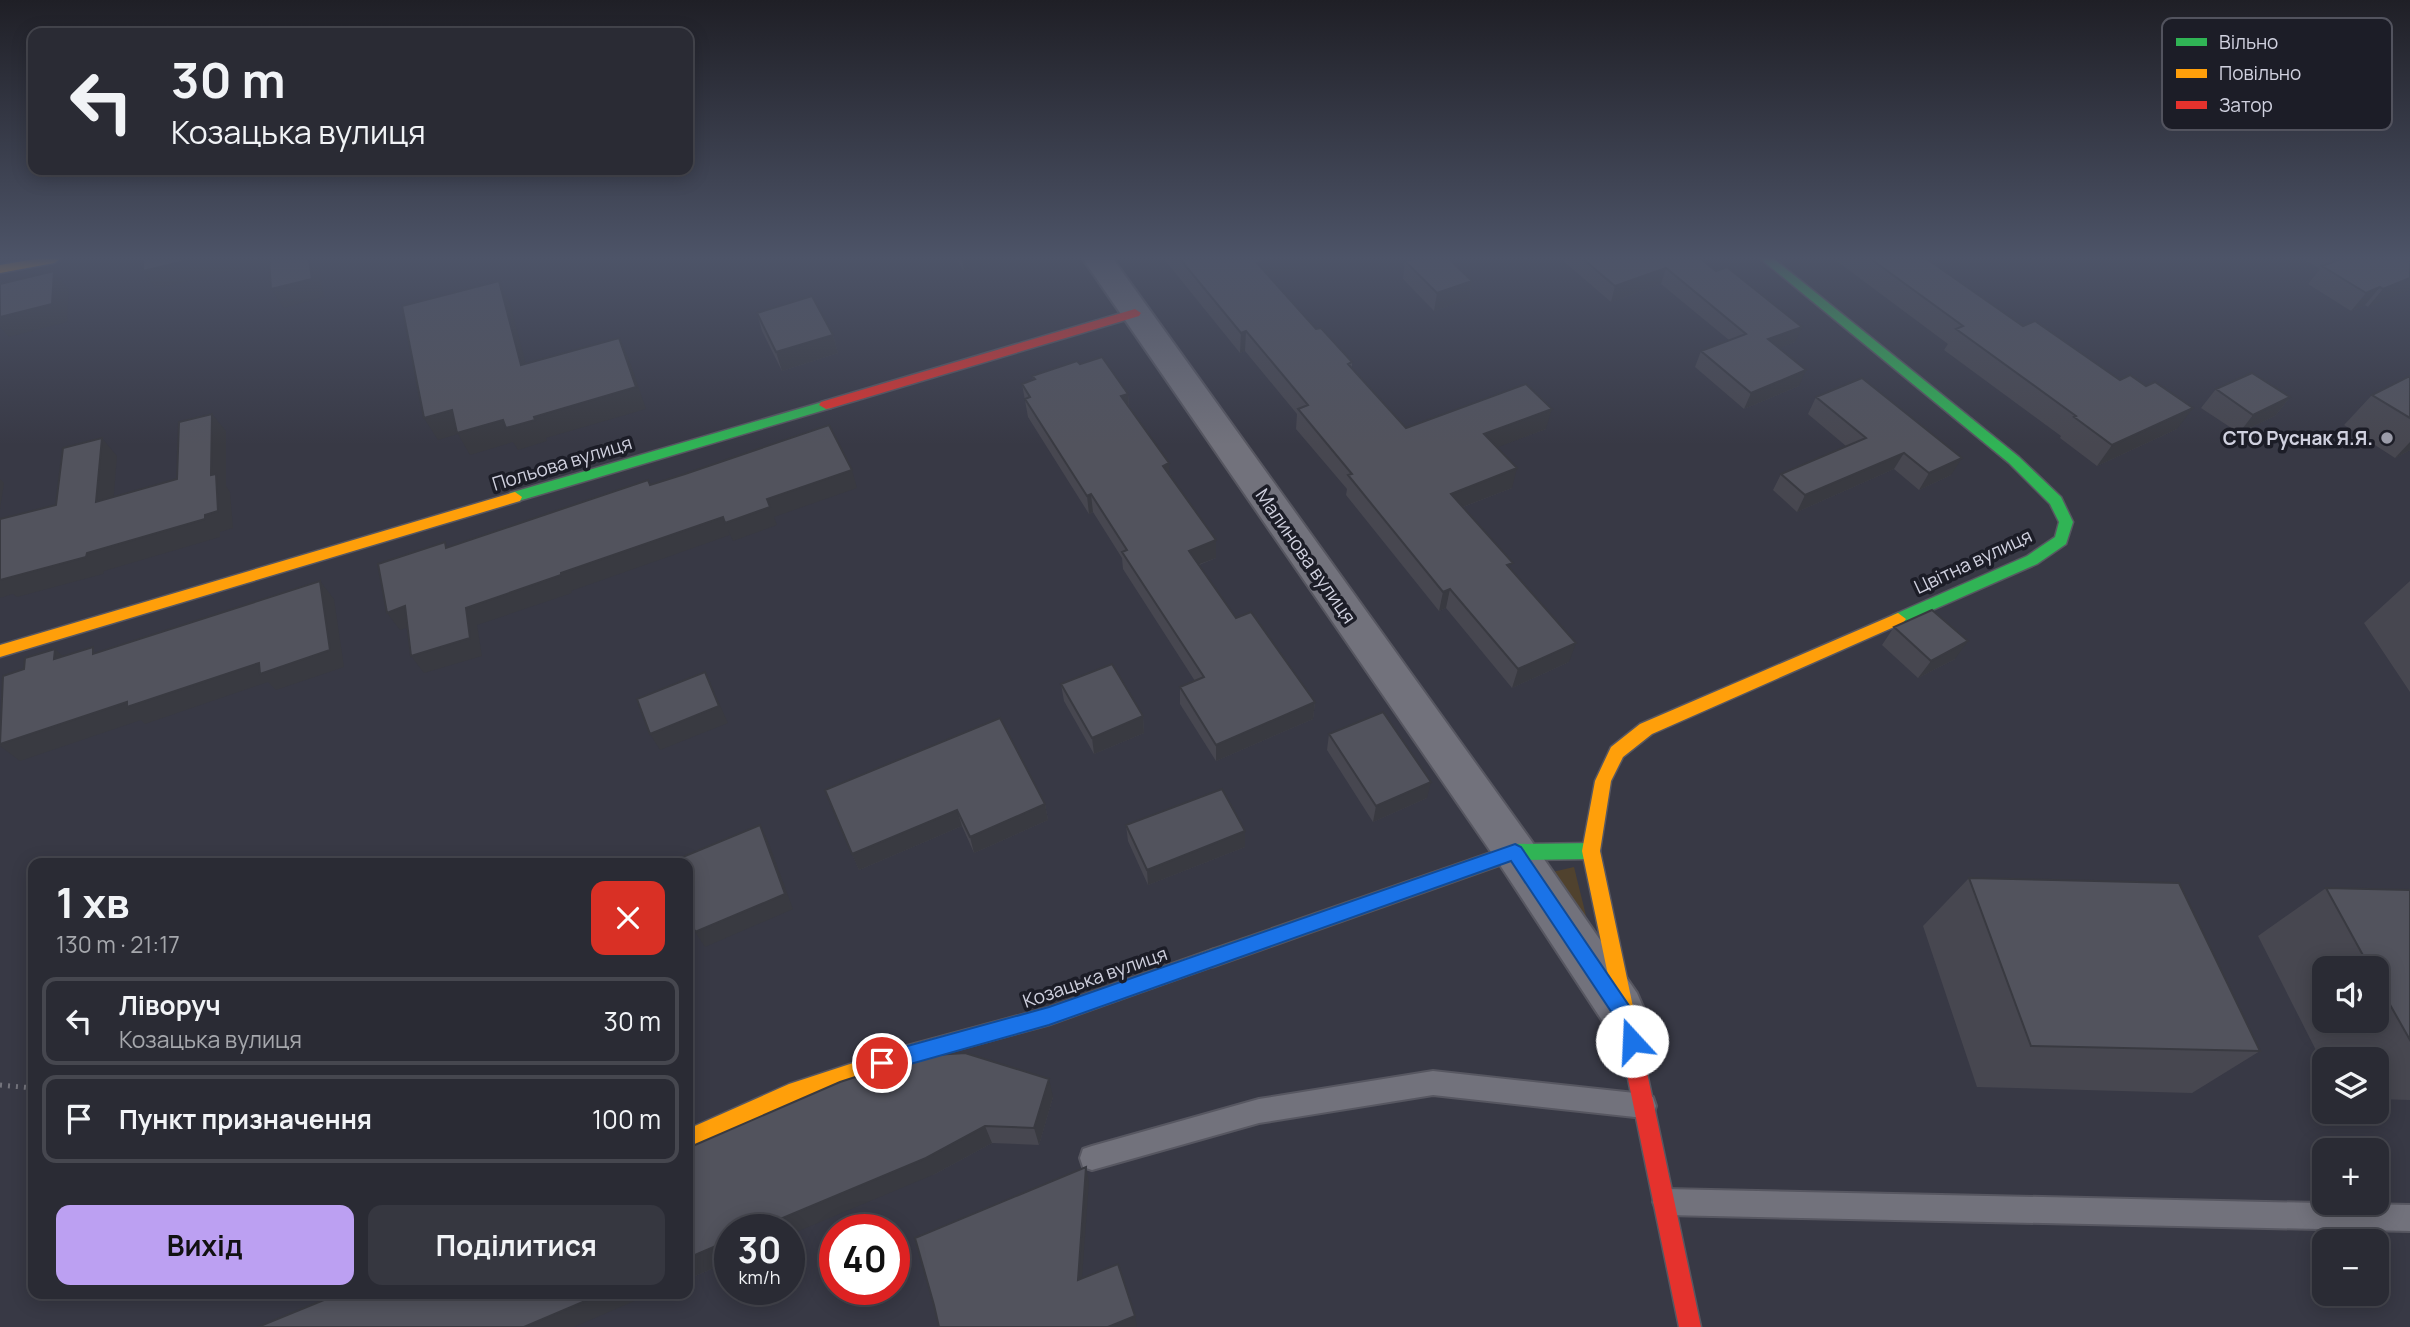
<!DOCTYPE html>
<html lang="uk">
<head>
<meta charset="utf-8">
<style>
	:root { --surface:#2a2b34; --page:#363740; --text:#f1f3f6; --muted:#a5a7ac; --line:#46474f; --accent:#bca0f2 }
	body { margin:0; font-family:Manrope,sans-serif; background:var(--page); color:var(--text); height:100vh; display:flex; flex-direction:column; font-size:26px; white-space:nowrap }
	* { box-sizing:border-box; margin:0 }
	p { font-size:23px; color:var(--muted) }
	.icon { flex:none; width:38px; height:38px; fill:none; stroke:currentColor; stroke-width:2; stroke-linecap:round; stroke-linejoin:round }
	.map { position:relative; flex:1; overflow:hidden }
	.sheet { position:absolute; left:28px; top:858px; width:665px; height:441px; display:flex; flex-direction:column; background:var(--surface); border-radius:14px; box-shadow:0 4px 18px #0003,0 0 0 2px var(--line) }
	.sheet>* { flex:none }
	.banner { position:absolute; left:28px; top:28px; width:665px; height:147px; border-radius:14px; box-shadow:0 4px 18px #0003,0 0 0 2px var(--line); background:#2a2b34; color:var(--text); overflow:hidden }
	.fabs { position:absolute; left:2312px; top:956px; display:grid; gap:14px }
	.fabs a { display:grid; place-items:center; width:77px; height:77px; border-radius:14px; background:var(--surface); box-shadow:0 4px 18px #0003,0 0 0 2px var(--line); font-size:35px }
	.speed { position:absolute; left:714px; top:1214px; display:flex; gap:14px; font-size:35px; font-weight:700; text-align:center }
	.speed>* { display:grid; place-content:center; width:91px; height:91px; border-radius:50%; background:var(--surface); box-shadow:0 4px 18px #0003,0 0 0 2px var(--line); line-height:1 }
	.speed small { font-size:18px; font-weight:400 }
	.speed .limit { border:10px solid #d22; background:#fff; color:#111 }
	.pin { position:absolute; display:grid; place-items:center; width:60px; height:60px; color:#fff; margin:-30px; border:4px solid #fff; border-radius:50%; box-shadow:0 2px 7px #0007 }
	.me { position:absolute; width:77px; margin:-38px; rotate:340deg; stroke-linejoin:round; filter:drop-shadow(0 0 5px #0008) }
	.turn { display:flex; align-items:center; gap:24px; height:147px; padding:0 28px; font-size:32px }
	.turn .icon { width:91px; height:91px; stroke-width:2.5 }
	.turn b { display:block; font-size:49px; line-height:60px }
	.round { display:grid; place-items:center; flex:none; width:74px; height:74px; border-radius:14px; background:var(--page) }
	.overview { display:flex; align-items:center; justify-content:space-between; height:119px; padding:0 28px }
	h1 { font-size:42px; font-weight:700; line-height:52px }
	.button { display:flex; gap:14px; margin-top:auto; padding:14px 28px }
	.button a { flex:1; height:80px; border-radius:14px; background:var(--accent); color:#111; font-size:28px; font-weight:700; line-height:80px; text-align:center }
	.button a+a { background:var(--page); color:var(--text) }
	ul { padding:0; list-style:none }
	li { display:flex; align-items:center; gap:21px; height:88px; margin:0 14px 10px; padding:0 14px; border:4px solid var(--line); border-radius:14px }
	li div { flex:1 }
	li b { display:block; font-size:26px }
	li em { font-style:normal }
	.map>svg:first-child { display:block }
</style>
</head>
<body>
<div class="map">
<svg width="2410" height="1327" viewBox="0 0 2410 1327">
	<rect width="100%" height="100%" fill="#383945"/>
	<path fill="#50422e" d="M 1574,867 L 1590,932 L 1544,874 Z"/>
	<g fill="none" stroke-linecap="round" stroke-linejoin="round">
		<defs>
			<path id="lane" d="M 1433,1071 L 1644,1094 L 1653,1097 L 1656,1106 L 1653,1115 L 1644,1118 L 1433,1095 L 1259,1123 L 1092,1170 L 1083,1167 L 1080,1158 L 1083,1149 L 1092,1146 L 1259,1099 Z
				M 1666,1189 L 2410,1205 L 2410,1231 L 1666,1215 L 1657,1211 L 1653,1202 L 1657,1193 Z"/>
			<path id="street" d="M 1083,259 L 1113,259 L 1530,839 L 1637,993 L 1644,1009 L 1637,1025 L 1621,1031 L 1605,1025 L 1500,865 Z"/>
			<path id="fast" d="M 1761,259 L 1774,259 L 2019,457 L 2061,497 L 2073,522 L 2066,544 L 2037,564 L 1903,623 L 1893,623 L 1890,619 L 1893,615 L 2027,556 L 2055,537 L 2059,522 L 2050,504 L 2009,463 Z
				M 826,401 L 833,405 L 831,408 L 515,502 L 508,497 L 510,493 Z
				M 1591,843 L 1597,846 L 1600,851 L 1597,856 L 1591,859 L 1515,860 L 1213,967 L 1206,964 L 1204,958 L 1206,952 L 1213,949 L 1515,844 Z"/>
			<path id="slow" d="M 36,259 L 60,259 L 54,263 L 0,273 L 0,265 Z
				M 515,492 L 522,497 L 520,501 L 0,657 L 0,645 Z
				M 1898,613 L 1906,619 L 1903,623 L 1652,734 L 1623,757 L 1611,781 L 1600,851 L 1639,1035 L 1636,1042 L 1629,1044 L 1622,1042 L 1582,851 L 1595,781 L 1611,747 L 1640,724 Z
				M 1213,949 L 1220,952 L 1222,958 L 1220,964 L 1049,1025 L 905,1064 L 791,1103 L 688,1149 L 688,1129 L 789,1084 L 905,1046 L 1049,1007 Z"/>
			<path id="jam" d="M 1135,309 L 1141,313 L 1139,316 L 831,408 L 826,409 L 819,405 L 821,402 Z
				M 1629,1026 L 1636,1028 L 1639,1035 L 1701,1327 L 1679,1327 L 1619,1035 L 1622,1028 Z"/>
		</defs>
		<use href="#lane" stroke="#575761" stroke-width="4"/>
		<use href="#street" stroke="#575761" stroke-width="4"/>
		<use href="#fast" stroke="#575761" stroke-width="3"/>
		<use href="#slow" stroke="#575761" stroke-width="3"/>
		<use href="#jam" stroke="#575761" stroke-width="3"/>
		<path stroke="#74747d" stroke-width="5" stroke-dasharray="2 6" stroke-linecap="butt" d="M 0,1085 L 33,1088"/>
		<use href="#lane" fill="#72727c" fill-rule="evenodd"/>
		<use href="#street" fill="#72727c" fill-rule="evenodd"/>
		<use href="#fast" fill="#30b455" fill-rule="evenodd"/>
		<use href="#slow" fill="#ff9f0a" fill-rule="evenodd"/>
		<use href="#jam" fill="#e5322d" fill-rule="evenodd"/>
	</g>
	<path fill="#474750" fill-rule="evenodd" d="M 956,259 L 1004,259 L 964,271 Z
		M 1164,259 L 1328,259 L 1328,260 L 1271,278 L 1316,329 L 1352,362 L 1352,368 L 1406,428 L 1546,429 L 1497,447 L 1512,488 L 1463,507 L 1511,570 L 1569,662 L 1512,688 L 1446,608 L 1439,611 L 1346,495 L 1347,489 L 1296,429 L 1297,414 L 1245,351 L 1240,353 Z
		M 1561,259 L 1701,259 L 1795,342 L 1779,348 L 1799,386 L 1744,409 L 1695,367 L 1701,351 L 1729,340 L 1661,284 L 1611,302 Z
		M 1834,259 L 1930,259 L 1929,260 L 2023,326 L 2177,429 L 2097,466 L 2060,438 L 2061,436 L 1944,350 L 1948,344 Z
		M 2303,259 L 2410,259 L 2368,307 L 2365,305 L 2351,311 L 2308,284 L 2320,269 Z
		M 1405,261 L 1472,281 L 1469,299 L 1434,311 L 1403,279 Z
		M 757,313 L 833,335 L 838,353 L 782,371 L 762,331 Z
		M 1080,364 L 1128,394 L 1129,408 L 1170,474 L 1216,558 L 1199,565 L 1236,618 L 1315,702 L 1313,719 L 1216,761 L 1180,704 L 1180,687 L 1195,681 L 1123,569 L 1122,558 L 1093,512 L 1089,514 L 1028,417 L 1022,384 L 1033,380 L 1032,376 Z
		M 2410,376 L 2410,450 L 2395,458 L 2344,425 L 2372,395 Z
		M 2216,389 L 2290,397 L 2275,416 L 2239,433 L 2201,408 Z
		M 1816,397 L 1951,475 L 1919,490 L 1894,469 L 1797,512 L 1773,490 L 1781,474 L 1846,446 L 1808,414 Z
		M 2410,581 L 2410,692 L 2364,623 Z
		M 1894,627 L 1955,659 L 1918,678 L 1882,645 Z
		M 1061,684 L 1143,716 L 1144,733 L 1094,754 L 1064,701 Z
		M 1329,734 L 1427,798 L 1373,822 L 1327,750 Z
		M 825,790 L 1045,804 L 1048,820 L 974,853 L 962,826 L 859,870 Z
		M 1126,825 L 1245,847 L 1148,885 L 1128,841 Z
		M 1969,878 L 2260,1051 L 2192,1093 L 1977,1087 L 1923,926 Z
		M 2326,888 L 2410,890 L 2410,1100 L 2376,1099 L 2376,1059 L 2324,1059 L 2324,1066 L 2258,936 ZM 2324,968 L 2376,968 L 2376,1020 L 2324,1020 Z
		M 1053,1097 L 1039,1145 L 992,1143 L 935,1174 L 730,1230 L 730,1261 L 688,1279 L 688,1148 Z"/>
	<path fill="#393a41" d="M 193,259 L 276,259 L 279,265 L 263,269 L 259,264 L 156,289 L 143,271 Z
		M 309,259 L 318,259 L 324,297 L 284,308 L 271,289 Z
		M 962,259 L 1004,259 L 964,271 Z
		M 1270,259 L 1328,259 L 1328,260 L 1256,283 L 1257,263 Z
		M 1666,268 L 1661,284 L 1611,302 L 1615,286 Z
		M 54,271 L 69,289 L 67,322 L 9,337 L 0,327 L 0,317 Z
		M 2410,278 L 2410,290 L 2368,307 L 2383,289 Z
		M 499,281 L 510,303 L 532,387 L 521,365 Z
		M 1472,281 L 1469,299 L 1434,311 L 1437,293 Z
		M 2380,287 L 2365,305 L 2351,311 L 2366,293 Z
		M 1802,327 L 1795,342 L 1762,355 L 1768,339 Z
		M 1246,331 L 1245,351 L 1240,353 L 1241,333 Z
		M 833,335 L 838,353 L 782,371 L 776,352 Z
		M 619,338 L 629,359 L 646,409 L 546,438 L 547,441 L 518,450 L 513,442 L 470,455 L 458,434 L 438,440 L 424,418 L 452,410 L 503,420 Z
		M 1806,370 L 1799,386 L 1744,409 L 1751,393 Z
		M 1128,394 L 1129,412 L 1121,396 Z
		M 2290,397 L 2275,416 L 2239,433 L 2253,415 Z
		M 2193,408 L 2177,429 L 2097,466 L 2112,445 Z
		M 1552,409 L 1546,429 L 1480,454 L 1484,434 Z
		M 212,414 L 226,431 L 226,486 L 230,492 L 233,528 L 220,532 L 220,537 L 104,571 L 103,574 L 17,597 L 13,594 L 0,598 L 0,576 L 87,553 L 205,515 L 211,475 Z
		M 102,438 L 117,456 L 112,519 L 96,502 Z
		M 2410,442 L 2410,450 L 2395,458 Z
		M 1904,453 L 1894,469 L 1797,512 L 1805,495 Z
		M 1962,458 L 1951,475 L 1919,490 L 1929,473 Z
		M 1169,463 L 1170,481 L 1163,466 Z
		M 1517,468 L 1512,488 L 1447,513 L 1451,494 Z
		M 852,470 L 857,488 L 774,517 L 777,525 L 733,541 L 725,523 L 767,499 Z
		M 0,479 L 4,483 L 0,510 Z
		M 1091,494 L 1093,512 L 1089,514 L 1087,496 Z
		M 723,517 L 730,535 L 571,591 L 572,593 L 477,625 L 482,656 L 424,673 L 411,656 L 466,608 L 561,573 Z
		M 1216,540 L 1216,558 L 1189,568 L 1189,551 Z
		M 320,581 L 334,599 L 344,667 L 276,690 L 268,682 L 145,724 L 141,720 L 20,761 L 0,746 L 0,744 Z
		M 1450,589 L 1446,608 L 1439,611 L 1443,592 Z
		M 405,606 L 418,624 L 400,630 L 387,613 Z
		M 1968,641 L 1955,659 L 1918,678 L 1931,661 Z
		M 1576,643 L 1569,662 L 1512,688 L 1518,669 Z
		M 55,649 L 74,666 L 54,659 Z
		M 705,672 L 728,723 L 660,750 L 650,734 Z
		M 1315,702 L 1313,719 L 1216,761 L 1216,745 Z
		M 1143,716 L 1144,733 L 1094,754 L 1092,738 Z
		M 1431,782 L 1427,798 L 1373,822 L 1376,806 Z
		M 1045,804 L 1048,820 L 974,853 L 970,837 Z
		M 957,810 L 962,826 L 859,870 L 852,854 Z
		M 760,825 L 768,841 L 793,909 L 705,947 L 695,932 Z
		M 1245,831 L 1245,847 L 1148,885 L 1147,870 Z
		M 1049,1079 L 1053,1097 L 1039,1145 L 1034,1128 Z
		M 985,1126 L 992,1143 L 935,1174 L 789,1235 L 789,1230 L 754,1230 Z
		M 1086,1167 L 1089,1181 L 1081,1292 L 1078,1280 Z
		M 730,1240 L 730,1261 L 688,1279 L 688,1258 Z
		M 604,1293 L 653,1293 L 574,1327 L 524,1327 Z
		M 1135,1316 L 1137,1326 L 1136,1327 L 1108,1327 Z"/>
	<path fill="#52535d" stroke="#393a41" stroke-width="2" d="M 143,259 L 193,259 L 143,271 Z
		M 269,259 L 309,259 L 312,279 L 271,289 Z
		M 1180,259 L 1270,259 L 1257,263 L 1316,329 L 1321,328 L 1352,362 L 1348,364 L 1406,428 L 1526,384 L 1552,409 L 1484,434 L 1517,468 L 1451,494 L 1513,563 L 1507,565 L 1576,643 L 1518,669 L 1450,589 L 1443,592 L 1348,475 L 1352,474 L 1298,409 L 1308,405 L 1246,331 L 1241,333 Z
		M 1413,259 L 1449,259 L 1472,281 L 1437,293 L 1405,261 Z
		M 1583,259 L 1701,259 L 1716,271 L 1727,267 L 1802,327 L 1768,339 L 1806,370 L 1751,393 L 1701,351 L 1746,334 L 1666,268 L 1615,286 Z
		M 1871,259 L 1927,259 L 2023,326 L 2035,321 L 2120,380 L 2130,375 L 2146,386 L 2155,382 L 2193,408 L 2112,445 L 2074,417 L 2076,416 L 1956,329 L 1963,326 Z
		M 2341,259 L 2410,259 L 2410,278 L 2383,289 L 2380,287 L 2366,293 L 2322,266 Z
		M 54,271 L 52,304 L 0,317 L 0,284 Z
		M 499,281 L 521,365 L 619,338 L 636,387 L 534,417 L 535,420 L 506,428 L 503,420 L 457,433 L 452,410 L 424,418 L 402,306 Z
		M 812,296 L 833,335 L 776,352 L 757,313 Z
		M 1102,357 L 1128,394 L 1121,396 L 1169,463 L 1163,466 L 1216,540 L 1189,551 L 1236,618 L 1251,612 L 1315,702 L 1216,745 L 1180,687 L 1204,677 L 1122,552 L 1127,550 L 1091,494 L 1087,496 L 1025,399 L 1030,397 L 1022,384 L 1035,379 L 1032,376 L 1077,361 L 1080,364 Z
		M 2252,373 L 2290,397 L 2253,415 L 2216,389 Z
		M 2410,376 L 2410,418 L 2372,395 Z
		M 1862,378 L 1962,458 L 1929,473 L 1904,453 L 1805,495 L 1781,474 L 1866,438 L 1816,397 Z
		M 212,414 L 211,475 L 216,474 L 218,511 L 205,515 L 205,519 L 87,553 L 86,557 L 0,580 L 0,519 L 56,505 L 63,448 L 102,438 L 96,502 L 177,479 L 179,422 Z
		M 829,425 L 852,470 L 767,499 L 770,507 L 725,523 L 723,517 L 561,573 L 561,575 L 466,608 L 470,638 L 411,656 L 405,606 L 387,613 L 378,564 L 445,542 L 446,548 L 648,480 L 650,485 L 685,474 Z
		M 320,581 L 330,650 L 260,674 L 259,663 L 127,707 L 127,702 L 0,744 L 3,676 L 24,669 L 25,658 L 55,649 L 54,659 L 93,647 L 93,654 Z
		M 1932,610 L 1968,641 L 1931,661 L 1894,627 Z
		M 1112,664 L 1143,716 L 1092,738 L 1061,684 Z
		M 705,672 L 719,706 L 650,734 L 637,699 Z
		M 1383,712 L 1431,782 L 1376,806 L 1329,734 Z
		M 1000,718 L 1045,804 L 970,837 L 957,810 L 852,854 L 825,790 Z
		M 1222,789 L 1245,831 L 1147,870 L 1126,825 Z
		M 760,825 L 785,894 L 695,932 L 688,909 L 688,863 L 673,863 L 673,861 Z
		M 1969,878 L 2179,883 L 2260,1051 L 2031,1046 Z
		M 2326,888 L 2410,890 L 2410,1040 L 2376,980 L 2376,968 L 2370,968 Z
		M 965,1053 L 1049,1079 L 1034,1128 L 985,1126 L 926,1158 L 754,1230 L 730,1230 L 730,1240 L 688,1258 L 688,1148 L 840,1082 L 920,1056 Z
		M 1086,1167 L 1078,1280 L 1118,1264 L 1135,1316 L 1108,1327 L 939,1327 L 934,1305 L 915,1238 Z
		M 341,1293 L 604,1293 L 524,1327 L 258,1327 Z"/>
	<linearGradient id="sky" x2="0" y2="1"><stop stop-color="#1f1f26"/><stop offset="0.58" stop-color="#4d5468"/><stop offset="1" stop-color="#4d5468" stop-opacity="0"/></linearGradient>
	<rect width="2410" height="445" fill="url(#sky)"/>
	<path fill="#1a73e8" stroke="#114b97" stroke-width="2" d="M 1515,844 L 1521,847 L 1634,1013 L 1642,1041 L 1639,1048 L 1632,1050 L 1625,1048 L 1618,1022 L 1511,861 L 1049,1025 L 882,1072 L 875,1069 L 872,1063 L 875,1056 L 882,1053 L 1049,1007 Z"/>
	<circle fill="#9b9ca9" stroke="#1c1d27" stroke-width="2.5" cx="2387" cy="438" r="7"/>
	<g text-anchor="middle" stroke-width="7" stroke-linejoin="round" paint-order="stroke">
		<g font-size="19" font-weight="bold" fill="#d0d1df" stroke="#1c1d27" text-anchor="end">
			<text x="2373" y="445">СТО Руснак Я.Я.</text>
		</g>
		<g font-size="19" fill="#d0d1df" stroke="#1c1d27">
			<text transform="translate(562 463) rotate(-17)" y="7">Польова вулиця</text>
			<text transform="translate(1306 556) rotate(55)" y="7">Малинова вулиця</text>
			<text transform="translate(1973 561) rotate(-25)" y="7">Цвітна вулиця</text>
			<text transform="translate(1095 977) rotate(-19)" y="7">Козацька вулиця</text>
		</g>
	</g>
	<rect x="2162" y="18" width="230" height="112" rx="10" fill="#1c1d27" stroke="#52535e" stroke-width="2"/>
	<rect x="2176" y="38" width="31" height="8" fill="#30b455"/>
	<rect x="2176" y="69" width="31" height="9" fill="#ff9f0a"/>
	<rect x="2176" y="101" width="31" height="8" fill="#e5322d"/>
	<g font-size="19" fill="#d0d1df">
		<text x="2219" y="49">Вільно</text>
		<text x="2219" y="80">Повільно</text>
		<text x="2219" y="112">Затор</text>
	</g>
</svg>
<div class="fabs">
<a><svg class="icon" aria-label="sound" viewBox="0 0 24 24"><path d="M4 9h4l5-4v14l-5-4H4zM17 9q2 3 0 6"/></svg></a>
<a><svg class="icon" aria-label="layers" viewBox="0 0 24 24"><path d="M12 4l9 5-9 5-9-5zM3 14l9 5 9-5"/></svg></a>
<a>+</a>
<a>−</a>
</div>
<div class="speed"><div>30<small>km/h</small></div><div class="limit">40</div></div>
<div class="pin" style="left:882px;top:1063px;background:#d93025"><svg class="icon" aria-label="arrive" viewBox="0 0 24 24"><path d="M6 21V4h12l-3 4 3 4H6"/></svg></div>
<svg class="me" style="left:1632px;top:1041px" viewBox="-20 -20 40 40"><circle r="19" fill="#fff"/><path d="M0-13L10 11 0 6-10 11z" fill="#1a73e8"/></svg>
<div class="banner">
<div class="turn"><svg class="icon" aria-label="left" viewBox="0 0 24 24"><path d="M17 20v-9H6M10 6l-5 5 5 5"/></svg><div><b>30 m</b>Козацька вулиця</div></div>
</div>
<section class="sheet">
<div class="overview"><div><h1>1 хв</h1><p>130 m · 21:17</p></div><a class="round" style="background:#d93025;color:#fff"><svg class="icon" aria-label="close" viewBox="0 0 24 24"><path d="M6 6l12 12M18 6L6 18"/></svg></a></div>
<ul>
<li><svg class="icon" aria-label="left" viewBox="0 0 24 24"><path d="M17 20v-9H6M10 6l-5 5 5 5"/></svg><div><b>Ліворуч</b><p>Козацька вулиця</p></div><em>30 m</em></li>
<li><svg class="icon" aria-label="arrive" viewBox="0 0 24 24"><path d="M6 21V4h12l-3 4 3 4H6"/></svg><div><b>Пункт призначення</b></div><em>100 m</em></li>
</ul>
<div class="button"><a>Вихід</a><a>Поділитися</a></div>
</section>
</div>
</body>
</html>
